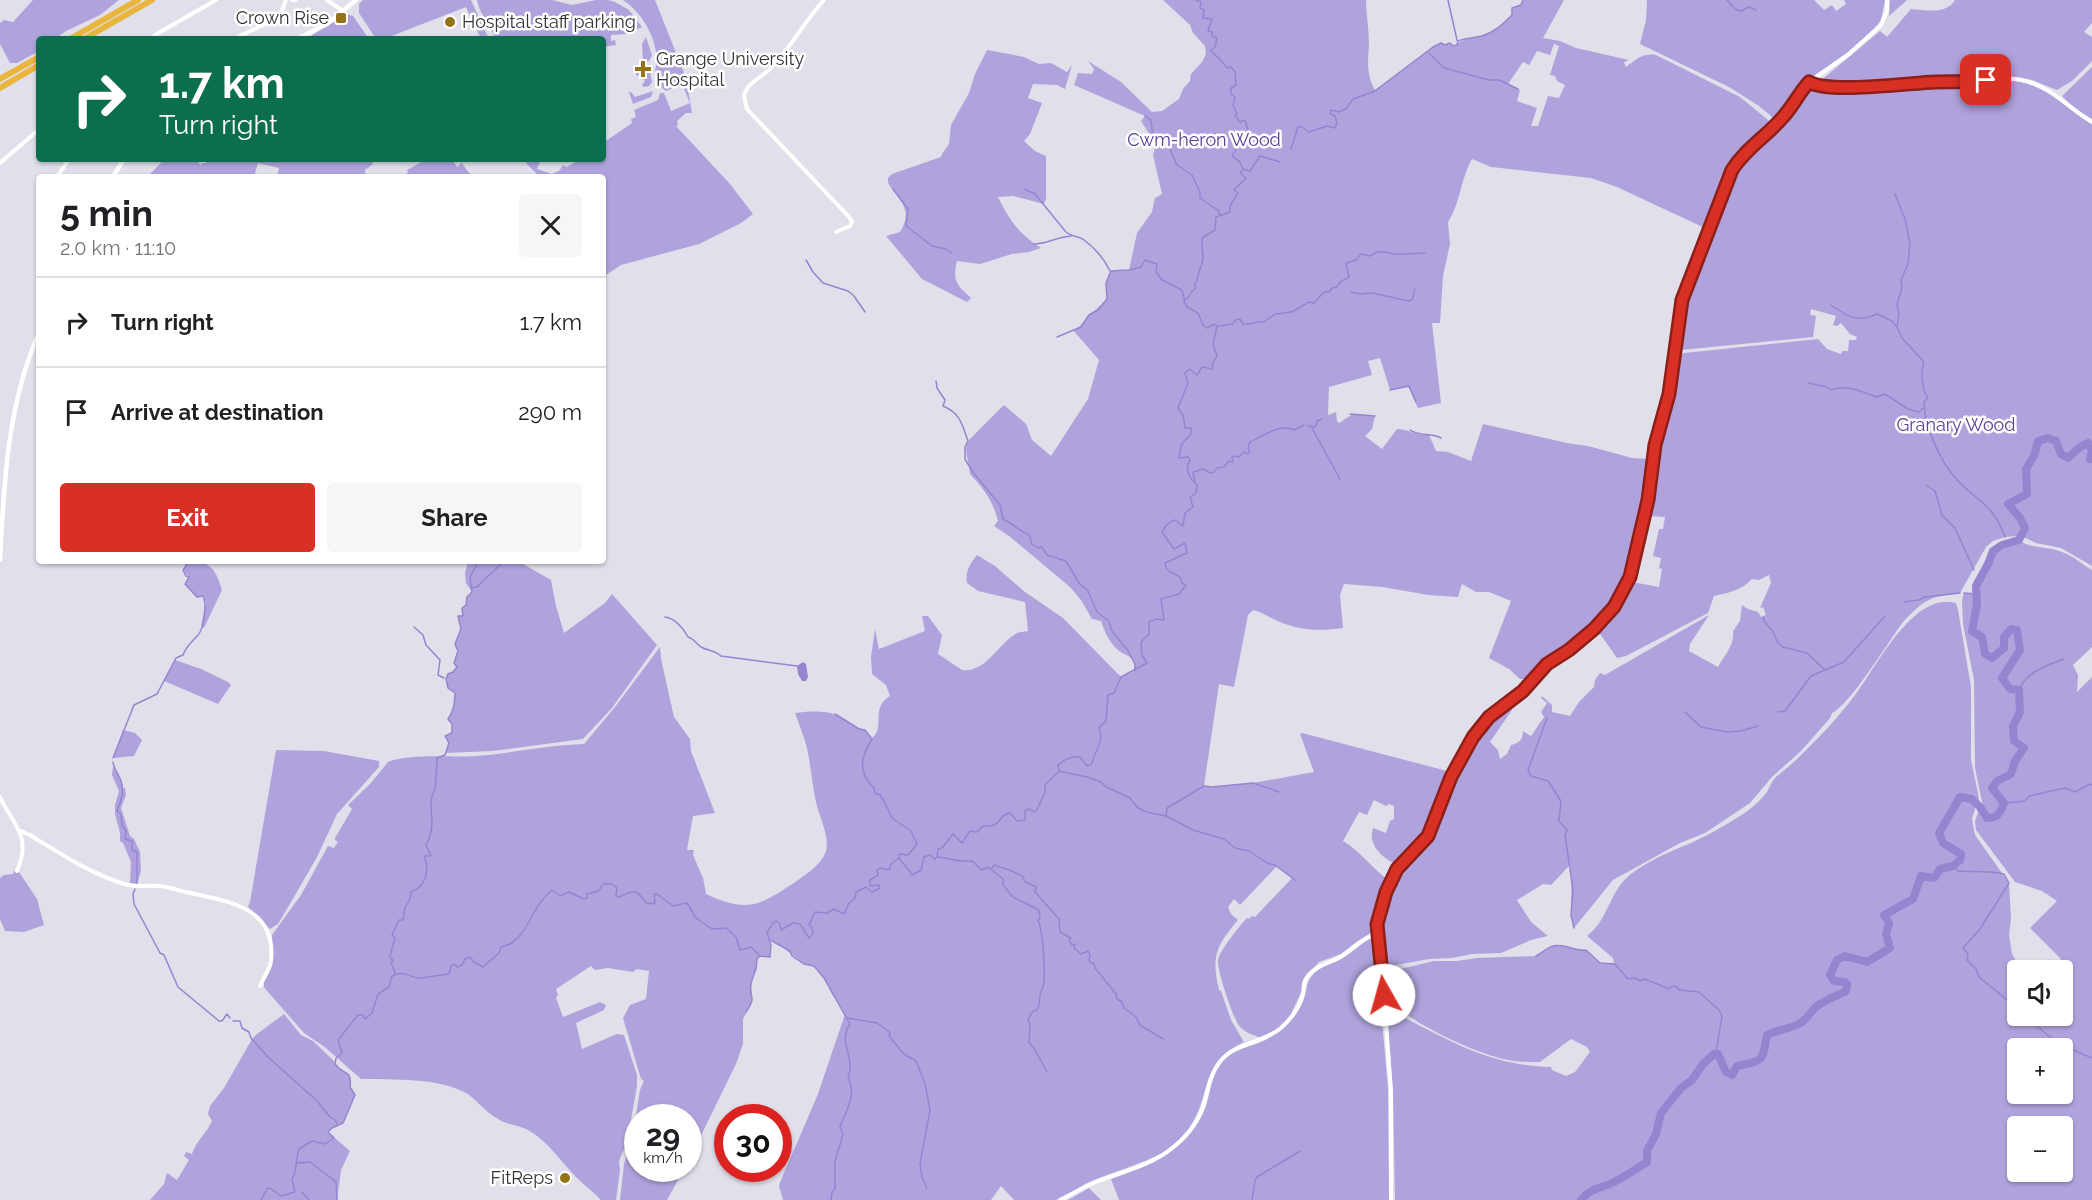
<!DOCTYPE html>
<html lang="en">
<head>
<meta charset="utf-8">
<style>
	:root { --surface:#fff; --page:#f6f6f6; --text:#202124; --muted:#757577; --line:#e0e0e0; --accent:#d93025 }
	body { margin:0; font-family:Raleway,sans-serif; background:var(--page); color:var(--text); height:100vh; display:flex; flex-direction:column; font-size:22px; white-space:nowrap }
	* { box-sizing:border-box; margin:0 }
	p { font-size:20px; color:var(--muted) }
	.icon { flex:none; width:33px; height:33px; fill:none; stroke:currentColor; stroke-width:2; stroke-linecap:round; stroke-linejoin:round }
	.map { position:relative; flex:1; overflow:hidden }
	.sheet { position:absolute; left:36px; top:174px; width:570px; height:390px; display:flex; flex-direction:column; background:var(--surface); border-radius:6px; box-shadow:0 2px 4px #0004 }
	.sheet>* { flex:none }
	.banner { position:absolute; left:36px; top:36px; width:570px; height:126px; border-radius:6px; box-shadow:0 2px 4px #0004; background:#0b6e4f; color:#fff; overflow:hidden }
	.controls { position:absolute; left:2007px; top:960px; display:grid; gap:12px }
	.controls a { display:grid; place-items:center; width:66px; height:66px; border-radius:6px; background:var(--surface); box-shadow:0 2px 4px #0004; font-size:30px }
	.speed { position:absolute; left:624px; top:1104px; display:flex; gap:12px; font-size:30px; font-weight:700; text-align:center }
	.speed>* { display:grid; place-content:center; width:78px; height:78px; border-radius:50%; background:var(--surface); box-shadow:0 2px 4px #0004; line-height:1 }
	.speed small { font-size:15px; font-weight:400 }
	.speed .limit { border:9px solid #d22; background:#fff; color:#111 }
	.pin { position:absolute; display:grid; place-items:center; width:51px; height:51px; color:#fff; margin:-26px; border-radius:12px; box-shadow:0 3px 9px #0006 }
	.me { position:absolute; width:66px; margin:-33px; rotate:353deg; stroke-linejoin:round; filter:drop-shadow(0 0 4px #0008) }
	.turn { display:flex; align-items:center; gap:21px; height:126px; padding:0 24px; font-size:27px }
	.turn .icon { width:78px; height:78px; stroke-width:2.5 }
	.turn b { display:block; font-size:42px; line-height:51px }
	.round { display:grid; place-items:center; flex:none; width:63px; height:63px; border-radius:6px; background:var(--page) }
	.headline { display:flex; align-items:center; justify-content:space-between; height:102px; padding:0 24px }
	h1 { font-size:36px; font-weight:700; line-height:45px }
	.primary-button { display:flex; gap:12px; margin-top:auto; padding:12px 24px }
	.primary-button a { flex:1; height:69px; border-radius:6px; background:var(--accent); color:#fff; font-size:24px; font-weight:700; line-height:69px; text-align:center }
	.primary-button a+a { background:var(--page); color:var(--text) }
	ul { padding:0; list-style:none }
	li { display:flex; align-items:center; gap:18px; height:90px; padding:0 24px; border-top:2px solid var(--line) }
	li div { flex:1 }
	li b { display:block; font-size:22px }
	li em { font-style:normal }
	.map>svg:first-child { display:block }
</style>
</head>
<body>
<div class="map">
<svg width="2092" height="1200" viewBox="0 0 2092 1200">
	<rect width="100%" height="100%" fill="#e0dfea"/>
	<path fill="#b0a3dd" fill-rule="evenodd" d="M 33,0 L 119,0 L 100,15 L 66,31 L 55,39 L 39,39 L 39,51 L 17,63 L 10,63 L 0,44 L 0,23 L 4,20 L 13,22 Z
		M 363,0 L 471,0 L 489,39 L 481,39 L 466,7 L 389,37 L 389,39 L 376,39 L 359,13 L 359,4 Z
		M 477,0 L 552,0 L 572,5 L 596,0 L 608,0 L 615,2 L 629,10 L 642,27 L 628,34 L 611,35 L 611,41 L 615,40 L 616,45 L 603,47 L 603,39 L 496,39 L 479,8 Z
		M 623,0 L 655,0 L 686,78 L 692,113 L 686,113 L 677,121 L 678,125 L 676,126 L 730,184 L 753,214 L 741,223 L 699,244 L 621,265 L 603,277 L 603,177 L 540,177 L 526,163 L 531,159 L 541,159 L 537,169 L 552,174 L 559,171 L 563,165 L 567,167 L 581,159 L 603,159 L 603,143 L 632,123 L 631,119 L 636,117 L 634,110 L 658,100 L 660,93 L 664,93 L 671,111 L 690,103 L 682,84 L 666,91 C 646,75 660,70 656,52 C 653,32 640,11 623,0 Z
		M 1163,0 L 1366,0 C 1366,15 1369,29 1369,44 C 1368,61 1366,74 1375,90 L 1433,47 L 1441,43 L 1445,45 L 1450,43 L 1454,46 C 1465,37 1471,40 1484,35 C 1496,31 1503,24 1512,15 L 1512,8 L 1521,5 L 1523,0 L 1564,0 L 1543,38 L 1560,41 L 1576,48 L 1629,60 L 1624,62 L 1626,67 C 1637,59 1643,53 1656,55 L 1740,97 L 1773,124 L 1747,146 L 1733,164 L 1707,229 L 1617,187 L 1591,178 L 1491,167 L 1472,159 C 1460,180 1461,202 1448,222 L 1450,244 L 1443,276 L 1440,323 L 1432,323 L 1441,403 L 1418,408 L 1408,386 L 1390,390 L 1380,358 L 1368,361 L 1372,375 L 1329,387 L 1328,415 L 1336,412 L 1337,421 L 1339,423 L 1353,414 L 1375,416 L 1372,429 L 1365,436 L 1382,449 L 1397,429 C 1408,429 1417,436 1429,435 L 1436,451 L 1448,452 L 1471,461 L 1483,424 L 1567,443 L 1588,446 L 1632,458 L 1650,459 C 1648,488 1642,516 1635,545 C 1632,560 1630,575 1623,589 C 1613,607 1597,625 1582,638 C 1563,654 1543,661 1529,681 L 1525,679 L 1520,679 L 1509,669 L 1489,658 L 1511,601 L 1489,592 L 1476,592 L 1462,584 L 1458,597 L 1428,595 L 1383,587 L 1344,584 L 1340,595 L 1343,628 C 1320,631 1302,631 1280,622 C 1271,619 1263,612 1253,610 L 1248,615 L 1234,687 L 1219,684 L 1204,786 L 1212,787 L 1253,783 L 1314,772 L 1300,734 L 1302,733 L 1451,772 L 1429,831 L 1398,865 C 1383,859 1367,845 1373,828 L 1386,833 L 1390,821 L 1394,819 L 1394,806 L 1389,804 L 1386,806 L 1374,800 L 1367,815 L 1359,812 L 1343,841 C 1360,851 1372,868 1388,880 L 1372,932 L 1355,943 L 1341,954 L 1319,962 L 1303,980 L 1302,990 L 1290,1016 L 1279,1028 L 1261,1038 C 1253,1035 1246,1033 1240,1027 C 1233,1019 1217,970 1218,960 C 1219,952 1240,925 1247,918 L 1249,919 L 1252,916 L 1255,917 L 1292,878 L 1277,866 L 1240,905 L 1234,899 L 1228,907 L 1231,914 L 1238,920 C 1216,946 1211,956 1219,990 L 1221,991 L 1231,1020 L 1244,1042 C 1199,1063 1212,1094 1190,1127 C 1184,1137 1173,1147 1164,1152 C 1140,1165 1112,1172 1087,1183 C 1077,1188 1066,1198 1055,1200 C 1042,1200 1027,1200 1014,1200 L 1001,1186 L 991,1200 L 783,1200 L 779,1186 L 781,1180 L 818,1094 L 845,1014 L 837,1000 L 832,994 L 824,978 L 814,966 L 804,964 L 776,942 L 771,941 L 770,957 L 760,956 L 757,959 L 757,969 L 751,982 L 752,1002 L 743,1019 L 743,1044 L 736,1064 L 689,1160 L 688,1118 L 638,1118 L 638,1168 L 684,1169 L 667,1200 L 620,1200 L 624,1164 L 632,1140 L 640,1090 L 644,1081 L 641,1079 L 623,1018 L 630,1005 L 646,999 L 649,971 L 637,969 L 633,972 L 608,968 L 595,970 L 591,966 L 556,989 L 558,995 L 556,998 L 563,1017 L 600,1002 L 606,1005 L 604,1010 L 576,1023 L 582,1049 L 617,1034 L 624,1035 L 637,1075 L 637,1086 L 626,1147 L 622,1153 L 619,1162 L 620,1170 L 616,1200 L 601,1200 C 594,1192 585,1186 577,1178 C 561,1162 549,1142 528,1130 C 519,1125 507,1125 498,1119 C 485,1112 476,1099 466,1093 C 435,1077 395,1080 361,1079 L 326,1048 L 304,1033 L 268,992 L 264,987 L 264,982 L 272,965 L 272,935 L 301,895 L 328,846 L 334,848 L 338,842 L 335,840 L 335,838 L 352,809 L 348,805 L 370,784 L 388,762 C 411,753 452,758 477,756 C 513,753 548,745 584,744 L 615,707 L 660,647 L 661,659 L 674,717 L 690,739 L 691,751 L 715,813 L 693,816 L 687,850 L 694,850 L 693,855 L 703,878 L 706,894 C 749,914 761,905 798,880 C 808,873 822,864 826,851 C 830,837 819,816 816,802 C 812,784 811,766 807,748 C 804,736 799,724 795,713 C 808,711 827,710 839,716 C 848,720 856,728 865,730 L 871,739 C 887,727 869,709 890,696 L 886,685 L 872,674 L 871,657 L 875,629 L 879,649 L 925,631 L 922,616 L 928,616 L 942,635 L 938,654 L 962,670 C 985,673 997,646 1014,635 C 1017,632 1023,632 1028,631 L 1025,602 L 978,591 L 967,583 C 965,571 970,564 977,555 L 995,566 L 1025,592 L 1063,618 L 1121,677 L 1135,671 C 1134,654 1128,658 1118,650 C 1110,643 1104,631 1101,621 L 1092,619 L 1081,600 L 1070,587 L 1009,536 L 994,526 L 998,521 C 993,501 984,489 970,474 C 970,461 963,454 968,441 L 1004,405 L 1026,424 L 1032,440 L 1051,456 L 1088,399 L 1099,360 L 1073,330 C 1081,327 1082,323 1088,317 C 1094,310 1100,307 1107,299 L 1106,283 L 1110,271 L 1129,270 L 1137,233 L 1152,212 L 1155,198 L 1162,194 L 1153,155 L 1156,144 L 1141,121 L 1145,116 L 1074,85 L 1078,73 L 1092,74 L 1094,69 L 1088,61 L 1121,82 L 1152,112 L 1162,111 L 1179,99 L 1183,89 L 1190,81 L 1191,74 L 1202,62 L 1206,54 L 1205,46 L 1193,33 L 1190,25 ZM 1554,44 L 1559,46 L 1550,75 L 1555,76 L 1557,81 L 1565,85 L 1559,98 L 1548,96 L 1538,126 L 1531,126 L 1537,108 L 1517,101 L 1520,90 L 1508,84 L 1523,62 L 1529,65 L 1537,51 L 1550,55 Z
		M 1647,0 L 1814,0 L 1824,10 L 1832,5 L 1836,11 L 1846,4 L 1844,0 L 1885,0 L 1881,20 L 1875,28 L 1847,53 L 1796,89 L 1793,99 L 1777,121 L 1759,106 L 1729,87 L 1640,44 L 1646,20 Z
		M 1890,0 L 1907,0 L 1889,16 Z
		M 1955,0 L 2092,0 L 2092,23 L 2084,32 L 2092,37 L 2092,61 L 2072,81 L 2057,90 L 2032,80 L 1999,75 L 1968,82 L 1939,80 L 1864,85 L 1819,85 L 1819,82 L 1880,31 L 1887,37 L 1911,9 C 1926,10 1946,15 1955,0 Z
		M 346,14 L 353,16 L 369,39 L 306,39 Z
		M 646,37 L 652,55 L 649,61 L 643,62 L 642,44 Z
		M 987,50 L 1024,57 L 1039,64 L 1051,63 L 1067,72 L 1072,65 L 1065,89 L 1057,85 L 1033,84 L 1028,98 L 1042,103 L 1030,134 L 1024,141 L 1035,151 L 1046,156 L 1046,199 L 1044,204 L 1013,196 L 998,197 C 1010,221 1019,234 1041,248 L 1029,252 L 1012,254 L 980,264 L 957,261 C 952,281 957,285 971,298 L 967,302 L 922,279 L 886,236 L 900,232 C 914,209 900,202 888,183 L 888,178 L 892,174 L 941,157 L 942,154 L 949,144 L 951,125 L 969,93 L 975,74 Z
		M 646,67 L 649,68 L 652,82 L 649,86 L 644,87 L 642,85 L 645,81 L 641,73 L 637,76 L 636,73 L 639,69 Z
		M 2092,67 L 2092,119 L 2075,109 L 2062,96 Z
		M 2007,80 C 2022,82 2040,85 2053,95 C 2066,105 2077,115 2092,124 L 2092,566 L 2061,548 L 2036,543 L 2021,536 L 2005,537 L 1993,541 L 1986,547 L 1960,593 C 1929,597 1925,599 1903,622 C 1889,641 1849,706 1832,713 L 1830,718 L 1801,751 L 1772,777 L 1750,803 L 1705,833 L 1680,843 L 1613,880 L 1574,928 C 1568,908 1574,886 1570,865 L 1551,885 L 1543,884 L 1517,900 L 1531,922 L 1548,936 L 1531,940 L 1501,953 L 1472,954 L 1452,958 L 1429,959 L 1391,966 L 1383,966 L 1379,926 L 1393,881 L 1411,858 L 1414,860 L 1419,856 L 1417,853 C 1432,835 1438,816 1446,795 C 1459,761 1478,724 1509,705 L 1512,710 L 1490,742 L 1498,750 L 1500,759 L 1507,754 L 1511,745 C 1519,743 1523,740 1523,731 L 1531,736 L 1544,717 L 1541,712 L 1547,703 L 1541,698 L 1542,696 L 1552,705 L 1552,712 L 1570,716 L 1579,702 L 1594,687 L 1595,680 L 1600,673 L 1605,675 L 1709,615 L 1690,644 L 1689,651 L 1718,667 C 1724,656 1735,645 1733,631 L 1740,621 L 1742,605 L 1748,609 L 1758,612 L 1761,617 L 1766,615 L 1763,607 L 1760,608 L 1771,583 L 1769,575 L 1759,580 L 1752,579 C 1742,590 1728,593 1714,596 L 1708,613 L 1626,656 L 1617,658 L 1598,631 L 1599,627 L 1620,604 L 1632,582 L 1659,587 L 1662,569 L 1659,568 L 1661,558 L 1653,556 L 1659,529 L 1663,529 L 1665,517 L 1647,516 L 1654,487 L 1657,449 L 1671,400 L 1675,358 L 1684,353 L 1818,339 L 1827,349 L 1841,354 L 1842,351 L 1848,351 L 1849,340 L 1856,340 L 1857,337 L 1850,334 L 1841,323 L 1837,326 L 1833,325 L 1836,316 L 1811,309 L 1810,315 L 1816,316 L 1813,337 L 1681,350 L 1677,348 L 1686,294 L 1734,172 L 1752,149 L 1778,128 L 1811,89 L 1886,89 L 1930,84 L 1959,86 Z
		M 653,91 L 651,97 L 633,104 L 629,92 L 631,92 L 635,97 Z
		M 158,159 L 194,159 L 201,165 L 205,159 L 372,159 L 373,164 L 365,170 L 366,177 L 358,177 L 359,175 L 355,174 L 354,177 L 277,177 L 279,168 L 258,163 L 254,177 L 147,177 L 161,163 Z
		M 427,159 L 455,159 L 453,161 L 457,167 L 461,164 L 461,162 L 472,177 L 396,177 L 408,173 L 407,170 Z
		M 2019,540 C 2030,549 2049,546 2062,552 C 2073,556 2082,564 2092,570 L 2092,647 L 2073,665 L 2078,675 L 2077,692 L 2092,677 L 2092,1200 L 1395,1200 L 1393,1094 L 1386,1001 C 1394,1005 1399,1014 1407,1019 C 1455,1044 1495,1066 1551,1067 L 1552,1070 L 1566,1076 L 1575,1072 L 1590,1052 L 1587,1047 L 1571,1039 L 1540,1062 C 1529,1062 1518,1062 1508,1060 C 1479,1055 1400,1020 1386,994 C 1384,989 1384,981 1384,976 L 1388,972 L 1434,961 L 1457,961 L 1477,958 L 1536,956 L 1555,945 L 1566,946 L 1573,949 L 1586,950 L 1600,963 L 1614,964 L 1613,958 L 1587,936 C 1610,918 1608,892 1631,874 C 1649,860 1671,851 1691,843 C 1709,835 1727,824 1743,814 C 1751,809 1765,797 1769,788 C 1771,784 1772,781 1776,777 C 1785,769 1795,762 1803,753 C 1820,737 1835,720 1849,703 C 1874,674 1910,591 1956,603 L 1958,610 L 1971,687 L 1971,760 L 1979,798 L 1972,818 L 1973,825 L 1975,835 L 2009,883 L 2011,919 L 2009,935 L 2012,954 L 2021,970 L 2018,970 L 2018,1016 L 2062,1016 L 2062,970 L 2057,970 L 2061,959 L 2030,928 L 2057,901 L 2042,891 L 2015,882 L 1976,830 L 1975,821 L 1982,802 L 1975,768 L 1974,680 L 1963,624 L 1962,600 L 1964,593 L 1975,594 C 1976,586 1991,553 1996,549 C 2003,544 2011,542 2019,540 ZM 2018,1048 L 2062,1048 L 2062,1094 L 2018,1094 ZM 2018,1126 L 2062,1126 L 2062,1172 L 2018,1172 Z
		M 185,561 C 209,561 215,566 222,590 L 204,628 L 201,626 L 206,603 L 203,596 L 197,597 L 185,584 L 189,577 L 183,570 L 186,566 Z
		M 468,561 L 518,561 L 551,580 L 556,606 L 564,633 L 605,603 L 612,594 L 657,645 L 612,708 L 583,739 L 492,751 L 446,753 L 449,743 L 445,736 L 452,732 L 452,724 L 448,719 C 454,711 455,703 455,693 L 448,688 L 446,679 L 448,674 L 453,672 L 457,668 L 454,663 L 458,651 L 455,644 L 461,629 L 458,616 L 463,615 L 462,608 L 466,605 L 467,597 L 472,592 L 466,583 L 465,573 Z
		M 175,660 L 201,669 L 228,682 L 231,685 L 218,704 L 164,681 Z
		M 123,730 L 135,733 L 142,740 L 134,756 L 113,758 Z
		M 276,750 L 324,751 L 379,761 L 379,767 L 337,814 L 317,857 L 291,902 L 278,924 L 270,929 L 248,907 L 250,902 Z
		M 113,766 L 122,783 L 122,788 L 125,788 L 126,795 L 121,808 L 130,836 L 134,839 L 140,852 L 141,871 L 137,884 L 130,883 L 131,862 L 123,843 L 120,841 L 120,833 L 115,814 L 115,805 L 119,791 L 112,775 Z
		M 14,871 L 19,872 L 37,899 L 44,925 L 24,932 L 5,931 L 0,919 L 0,878 L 4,875 L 13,874 Z
		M 1368,939 L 1372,939 L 1375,944 L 1388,1088 L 1389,1200 L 1119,1200 L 1111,1179 C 1150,1165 1185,1152 1204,1111 C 1211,1096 1209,1080 1220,1064 C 1233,1046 1256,1048 1272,1036 C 1285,1026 1298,1013 1304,998 C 1307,991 1306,984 1311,977 C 1320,965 1334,963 1346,956 C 1353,951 1361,945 1368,939 Z
		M 284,1014 L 301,1035 L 313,1041 L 334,1061 L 337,1067 L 349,1074 L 351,1080 L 350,1087 L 355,1095 L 345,1119 C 341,1126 332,1126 328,1132 L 350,1151 L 341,1170 L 337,1200 L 150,1200 L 164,1184 L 167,1173 L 177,1180 L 189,1160 L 184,1156 L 186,1152 L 192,1154 C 195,1142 207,1133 212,1121 L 208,1114 L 210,1106 L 224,1088 L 252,1039 L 257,1034 Z
		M 1089,1188 L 1101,1200 L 1068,1200 Z"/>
	<path fill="#9684d0" d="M 803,662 L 806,664 L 808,677 L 806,681 L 802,681 L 798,674 L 797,666 Z"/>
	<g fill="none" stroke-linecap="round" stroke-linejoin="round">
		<path stroke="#9684d0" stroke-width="1.5" d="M 1196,0 L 1201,2 L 1200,8 L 1204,10 L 1203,18 L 1212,19 L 1208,31 L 1212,32 L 1212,36 L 1217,38 L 1215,47 L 1211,50 C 1216,57 1222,60 1227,68 L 1231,67 L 1235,72 L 1236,85 L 1231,88 L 1231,94 L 1235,97 L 1233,105 L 1237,114 L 1235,115 L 1240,122 L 1245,120 L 1248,130 C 1239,137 1239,147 1232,156 L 1239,161 L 1243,169
			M 1448,0 L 1457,40
			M 1727,0 L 1735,9 L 1741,11 L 1749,7 L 1756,10
			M 1429,53 L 1444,68 L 1489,80 L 1499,80 L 1518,89
			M 1145,116 L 1151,120 L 1153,137 L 1161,144 L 1169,147 L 1177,165 L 1192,175 L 1200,192 L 1200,198 L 1219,211 L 1219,216
			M 1291,149 L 1298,127 L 1302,127 L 1309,132 L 1327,126 L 1335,128 L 1337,123 L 1335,116 L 1330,114 L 1331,110 L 1339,112 L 1346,109 L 1353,99 L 1375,91 L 1433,47 L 1441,43 L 1445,45 L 1450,43 L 1453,46 L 1457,45 L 1458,41 C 1466,38 1474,38 1482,36 C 1495,32 1503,24 1512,15 L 1512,8 L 1521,5 L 1523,0
			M 893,189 L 908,209 L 906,226 L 932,246 L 946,249 L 952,253
			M 1024,189 L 1035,194 L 1066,232 C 1072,237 1079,236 1084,240 C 1096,249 1104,258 1110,271 L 1129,270 L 1141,267 L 1145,260 L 1157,264 L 1156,272 L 1162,280 L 1182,290 L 1184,298
			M 1895,194 L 1905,219 L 1910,244 L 1908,264 L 1901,280 L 1902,288 L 1897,304 L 1899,314 L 1897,327 L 1902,338 L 1924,362 C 1920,374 1922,389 1928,398 L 1924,402 C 1924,427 1941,463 1958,481 C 1979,502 1994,506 2005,537
			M 1034,244 C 1045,244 1058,237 1071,236
			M 806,260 L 813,272 L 823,283 L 848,291 L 854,296 L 865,312
			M 1351,292 L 1360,294 L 1372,293 L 1409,301 L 1412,300 L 1415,289
			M 1831,305 C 1848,317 1857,323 1877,314 L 1892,321 L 1897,327
			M 1218,326 L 1233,324 L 1235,320 L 1240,319 L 1243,324 C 1251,325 1256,321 1264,322 L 1275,314 L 1292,312 L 1309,302 L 1314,303 L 1324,292 L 1329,292 L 1332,288 L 1337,287 L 1340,282 L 1349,277 L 1346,263 L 1356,260 L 1361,254 L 1370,256 C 1379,249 1383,252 1394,254 C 1403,255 1415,253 1425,253
			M 1057,337 L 1081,327 L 1089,315 L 1098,310 L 1107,299 L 1106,283 L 1110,273
			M 936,381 L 937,388 L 945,400 L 943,406 C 960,413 962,424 968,441 L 965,447 L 965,459 L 972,471 L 1000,505 L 1003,519 C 1013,524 1020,531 1029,535 L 1032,544 L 1038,548 L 1042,547 L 1047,555 L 1066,561 L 1079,583 L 1088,591 L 1097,612 L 1109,621 L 1112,631 L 1128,651 L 1135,664 L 1135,671
			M 1808,383 L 1827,387 L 1831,390 C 1847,384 1862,392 1877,397 L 1885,394 L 1908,409 L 1918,412 L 1924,408
			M 1390,390 L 1409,386 L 1416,402
			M 1350,414 L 1375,416
			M 1308,426 L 1315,427 L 1317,421 L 1322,419
			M 1312,428 L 1340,479
			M 1410,430 C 1420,437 1431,432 1441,438
			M 1195,481 L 1193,472 L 1203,469 L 1210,473 L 1214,472 L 1217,468 L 1224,467 L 1229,461 L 1233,462 L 1232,456 L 1239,457 L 1244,452 L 1247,454 L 1250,452 L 1248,448 L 1250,442 C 1263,436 1280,423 1294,430 L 1304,425
			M 1926,485 L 1935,491 L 1942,515 L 1955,528 L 1974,570
			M 471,588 L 477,587 L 504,561
			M 1964,593 L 1975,594
			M 1904,602 L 1919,600 L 1925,597 L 1960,593
			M 665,617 C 676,619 683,628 688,637 C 695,639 695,643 701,647 C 708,651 715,650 721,656 L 797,666
			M 1763,617 L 1764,621 L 1773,632 L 1778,643 L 1783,647 L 1807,653 L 1824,669
			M 414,627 L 423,635 L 426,645 L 440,660 L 438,675 L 444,678
			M 2019,690 C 2025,673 2047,665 2064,659
			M 1685,712 L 1701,727 L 1727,732 L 1741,731 L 1758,726
			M 1778,712 L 1785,711 L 1811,676 L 1844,662 L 1885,616
			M 835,714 L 859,729 L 865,730 L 872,739 C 861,756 857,773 874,788 L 875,793 L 880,795 L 885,803 L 892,818 L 911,831 L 917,844 L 908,855 L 900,854 L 899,858
			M 1547,718 L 1528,770 L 1531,776 L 1548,781 L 1561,801 L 1559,821 L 1567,830 L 1565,835 L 1573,890 L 1571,915 L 1574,928
			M 113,758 L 134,705 L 157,694 L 176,658 L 183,655 C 186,646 192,642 198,635 C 204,629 207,604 203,596 L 197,597 L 185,584 L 189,577 L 186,576 L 183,570 L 186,566 L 185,561
			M 113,762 C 114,770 119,774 121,781 C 125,791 121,802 117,811 L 121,814 L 122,825 L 126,831 L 125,839 L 132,841 L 132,850 L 137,852 L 137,884
			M 1059,771 L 1087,777 L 1101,782 L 1106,787 L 1130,798 L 1137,807 L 1146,812 L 1166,816 L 1193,830 L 1224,839 L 1235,848 L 1249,851 L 1267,863 L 1275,865 L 1295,880
			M 2004,803 L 2025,801 L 2029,796 L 2065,788 L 2075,792 L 2090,784 L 2092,785
			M 1166,816 L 1167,808 L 1204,786 L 1212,787 L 1253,783 L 1279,792
			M 938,857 C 950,858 959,863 972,861 L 982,870 L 988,867 L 1003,879 L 1003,885 L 1013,897 L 1039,910 L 1040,918 L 1038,920 C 1043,932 1046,973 1043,987 C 1042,990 1040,993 1040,996 C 1039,1002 1040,1005 1037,1010 L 1033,1011 L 1028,1019 L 1030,1025 L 1029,1042 L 1035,1050 L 1047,1072
			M 1953,866 L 1958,871 C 1971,872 1992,871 2004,874 L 2009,883 L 1980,929 L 1963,948 L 1968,954 L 1967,960 L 1976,969 L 1979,977 L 2018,1009
			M 992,868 L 994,865 C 1004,868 1014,871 1023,877 L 1025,882 L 1036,887 L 1035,892 L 1059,919 L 1060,932 L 1071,938 L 1069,940 L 1072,945 L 1075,944 L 1074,948 L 1081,954 L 1088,951 L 1090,955 L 1089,961 L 1094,964 L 1095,968 L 1116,994 L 1117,999 L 1122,1002 L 1124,1008 L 1136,1017 L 1140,1025 L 1163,1039
			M 135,889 L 133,894 L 134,904 L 160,953 L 164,955 L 178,987 L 219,1021 L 222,1021 L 227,1014 L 230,1018
			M 772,941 L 790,951 L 792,956 L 804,964 L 814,966 L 824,978 L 850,1024 C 837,1044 856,1055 848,1078 C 857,1094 846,1111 840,1127 L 843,1135 L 835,1161 L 835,1189 L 832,1192 L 831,1200
			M 1536,956 C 1541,953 1547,948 1553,946 C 1564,943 1575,952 1586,950 L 1600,963 L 1615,964 L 1628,979 L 1635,978 L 1640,981 L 1644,979 C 1653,982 1660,985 1669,989 L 1672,986 L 1677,987 L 1679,990 L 1699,992 L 1719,1010 L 1722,1016 L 1716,1053
			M 395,973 L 391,962 L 393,961 L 390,956 L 395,938 L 392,935 L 399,920 L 403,920 L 405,908 L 410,899 L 411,892 C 426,887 430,869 424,856 L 431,856 L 426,845 C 435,829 431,818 431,802 C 431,798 434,792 435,788 C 436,778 437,768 437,758 L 445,755 L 449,743 L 445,736 L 452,733 L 452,724 L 448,719 C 454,711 455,703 455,693 L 448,688 L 446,679 L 448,674 L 453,672 L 457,667 L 454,663 L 458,651 L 455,644 L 461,629 L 458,616 L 463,616 L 462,608 L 466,605 L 467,597 L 472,592 L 470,577 L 476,566 L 475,561
			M 746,1012 C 758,994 748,1000 751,984 C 753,973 757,972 757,959 L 760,956
			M 2027,1016 L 2033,1019 L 2034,1024 L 2059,1044 L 2092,1058
			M 847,1018 L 877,1023 L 890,1032 L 889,1036 L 904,1054 L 916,1061 L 925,1084 L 930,1110 L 920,1164 L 922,1177 L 927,1188
			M 233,1021 L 240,1021 L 242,1028 L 249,1032 L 251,1038 L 267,1056 L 317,1101 L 329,1116 L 335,1120 L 337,1124
			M 296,1163 L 310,1162 L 336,1182 L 337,1200
			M 302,1192 L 309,1200
			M 261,1200 L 267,1189 L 270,1188 L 281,1196 L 295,1192 L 292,1179 C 297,1172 296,1158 299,1149 L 312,1141 L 325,1144 L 334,1138 L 328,1132 L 332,1128 L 343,1123 L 355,1095 L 350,1087 C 352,1069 344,1076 335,1064 L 336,1058 L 342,1053 L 338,1040 L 358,1015 L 363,1015 L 365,1019 L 372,1013 L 378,994 L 389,987 L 392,976 C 406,969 409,979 421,978 L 449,974 L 451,966 L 455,964 L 457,967 L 462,965 L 465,959 L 470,957 L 474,962 L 483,967 L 499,953 L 501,947 C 506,945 511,945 514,941 C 531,928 532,906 552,890 L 560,896 L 569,892 L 584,899 L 587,898 L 587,894 L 599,891 L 603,884 L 612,884 L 617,888 L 616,896 L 619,897 C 624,895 629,891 634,892 C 645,893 640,907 655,903 L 654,894 L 657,894 L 673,906 L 687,903 L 696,918 L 712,929 L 726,928 L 736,937 L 740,950 L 751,947 L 760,956 L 770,957 L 771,945 L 767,933 L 773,923 L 776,921 L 780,924 L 781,930 L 793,923 L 800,924 L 809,938 L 813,934 L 812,927 L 809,925 L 815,912 L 827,913 L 834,909 L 844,914 L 849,903 L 855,898 L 856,892 L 866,887 L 872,892 L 880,888 L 879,885 L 870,886 L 870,880 L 878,875 L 877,870 L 880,868 L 889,870 L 891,864 L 899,858 C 903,866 908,866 912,875 L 921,870 L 924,857 L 930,855 L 935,859 L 937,857 L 938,849 L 942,848 L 953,834 L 962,843 L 970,831 L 977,832 L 983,826 C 1004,826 993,821 1008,813 L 1010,813 L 1017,821 L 1025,820 L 1025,811 L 1028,809 L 1035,812 L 1037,810 L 1045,792 L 1045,785 L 1059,771 L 1058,765 C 1065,759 1071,756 1080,757 L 1087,766 L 1092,764 C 1094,752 1105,740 1099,728 L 1106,721 L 1108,695 L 1114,693 L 1121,677 L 1147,663 L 1142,655 L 1141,642 L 1149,634 L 1149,622 L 1157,619 L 1164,620 L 1161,599 L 1179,594 L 1186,585 L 1182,583 L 1180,577 C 1173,572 1166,573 1165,563 L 1187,553 L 1185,543 L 1174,549 L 1162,532 C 1165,526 1168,522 1175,520 L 1183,526 L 1185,513 L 1193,507 L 1190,497 L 1196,493 L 1197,485 C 1189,478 1184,470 1190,460 L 1188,457 L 1179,458 C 1180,454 1180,447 1182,444 C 1187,436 1192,438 1191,428 L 1185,428 L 1183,415 L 1178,408 L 1188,383 L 1185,373 L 1190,369 L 1197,375 L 1202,367 L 1212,369 L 1213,362 L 1217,356 L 1213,344 L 1217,326 L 1214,324 L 1207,328 L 1203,325 L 1198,313 L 1187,307 L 1184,302 L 1185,299 L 1188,298 L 1192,291 L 1195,289 L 1195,284 L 1197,281 C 1197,273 1203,266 1203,257 C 1202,251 1202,245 1202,238 L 1215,230 L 1216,217 L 1230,212 L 1230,206 L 1238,193 L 1234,190 L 1246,178 L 1240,173 L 1243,169 L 1250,171 L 1260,156 L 1280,162
			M 1252,1200 L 1255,1181 L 1257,1177 L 1300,1151"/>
		<path stroke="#9684d0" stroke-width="8" d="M 1980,807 L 1987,818 C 1997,819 2001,812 2004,803 L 1992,788 L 1997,781 L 2011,774 L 2015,761 L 2024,748 L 2014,741 L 2013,726 L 2020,712 L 2019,690 L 2010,689 L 2002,678 L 2020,650 L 2017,630 L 2011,629 L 2004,637 L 2004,648 L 1992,658 L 1985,654 L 1982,637 L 1972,631 L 1977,604 L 1976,586 L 1988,564 L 1993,551 L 2002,545 L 2019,540 L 2025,528 L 2020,518 L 2008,504 L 2027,494 L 2026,469 L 2034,456 L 2038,441 L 2048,438 L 2056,441 L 2061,454 L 2068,458 L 2080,447 L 2088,443 L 2092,450 L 2090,459 L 2092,459
			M 1581,1200 C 1592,1187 1600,1189 1614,1182 C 1626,1176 1636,1169 1647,1162 L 1647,1151 L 1656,1134 L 1661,1113 L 1681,1088 L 1692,1080 L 1703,1064 L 1714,1054 L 1718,1054 L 1726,1072 L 1732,1075 L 1737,1066 C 1764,1060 1762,1063 1767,1035 C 1776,1030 1789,1029 1799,1024 C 1807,1020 1809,1013 1816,1007 C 1824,1000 1837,996 1846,991 L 1847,984 L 1845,982 L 1834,981 L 1830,975 L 1837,960 L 1845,956 L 1867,962 L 1890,948 L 1886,934 L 1889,923 L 1884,915 L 1913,899 L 1921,876 L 1934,878 L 1940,869 L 1953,866 L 1960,860 L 1961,854 L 1943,843 L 1939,833 L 1960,797 L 1972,799 L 1977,804"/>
		<path stroke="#fff" stroke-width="4" d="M 292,0 L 296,0
			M 327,0 L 343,11
			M 824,0 C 804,22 790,49 769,70 C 761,77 746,84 744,96 L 747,109 L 850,218 L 852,222 L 850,226 L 836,232
			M 153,39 L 155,35 L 216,0
			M 234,39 L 269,22 L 281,13 L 286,0
			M 1809,82 C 1829,94 1910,83 1936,82 C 1947,82 1957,84 1968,83 C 1987,82 2003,76 2022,80 C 2052,87 2067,107 2092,122
			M 200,159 L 204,161
			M 0,163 L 36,132 L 39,132
			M 57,177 L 69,159
			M 0,797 C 14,827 32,835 17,871
			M 21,831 L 30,835 C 61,854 92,875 128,885 C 138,887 149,885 160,886 C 169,887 177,890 186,892 C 226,901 277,906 271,961 C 270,970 263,978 260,986
			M 1060,1200 C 1072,1194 1084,1187 1096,1182 C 1121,1172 1150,1166 1171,1149 C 1184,1139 1196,1125 1202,1110 C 1208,1094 1208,1078 1219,1063 C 1234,1042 1262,1044 1281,1028 C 1291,1019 1300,1007 1303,994 C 1304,990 1303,985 1305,981 C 1312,965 1330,964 1342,956 C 1354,948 1362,938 1376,934
			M 1391,1200 L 1391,1092 L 1384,995 L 1376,934 L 1377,923 L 1390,882 L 1397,869 L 1428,836 L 1451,777 L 1483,723 L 1523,691 L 1547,664 L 1569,650 L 1594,629 L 1614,607 L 1630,577 L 1648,500 L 1655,445 L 1669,394 L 1682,300 L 1732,169 L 1747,150 L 1784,116 L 1801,91 L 1809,82 L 1849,54 L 1881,25 L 1887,11 L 1887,0"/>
		<path stroke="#fff" stroke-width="4.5" d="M 297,39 L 327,24 L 356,0
			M 113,177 L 124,159
			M 0,560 C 4,484 7,405 39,333"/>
		<path stroke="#e9b53d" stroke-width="6" d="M 70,39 L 138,0
			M 84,39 L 152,0
			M 0,79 L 39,57
			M 0,88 L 39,65"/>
	</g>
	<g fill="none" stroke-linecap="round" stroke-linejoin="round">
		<defs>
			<path id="route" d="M 1384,995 L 1377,924 L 1386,892 L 1397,869 L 1428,836 L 1451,777 L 1473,737 L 1489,717 L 1523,691 L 1547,664 L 1569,650 L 1594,629 L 1614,607 L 1630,577 L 1648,500 L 1655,445 L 1669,394 L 1682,300 L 1732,170 C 1746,148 1767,136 1783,117 C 1793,106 1799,93 1809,82 C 1829,94 1909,83 1935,82 C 1952,81 1968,83 1986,80"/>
		</defs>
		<use href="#route" stroke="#8d1f18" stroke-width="15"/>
		<use href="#route" stroke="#d93025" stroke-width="10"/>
	</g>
	<g fill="#95711a" stroke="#fff" stroke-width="2">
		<rect x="335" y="12" width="12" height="12" rx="3"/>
		<circle cx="450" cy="22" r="6"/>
		<path d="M640 60h6v6h6v6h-6v6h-6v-6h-6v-6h6z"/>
		<circle cx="565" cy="1178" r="6"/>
	</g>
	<g text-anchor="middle" stroke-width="5" stroke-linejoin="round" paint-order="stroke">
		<g font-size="18" fill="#333337" stroke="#fff" text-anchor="end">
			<text x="329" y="24">Crown Rise</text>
			<text x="462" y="28" text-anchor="start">Hospital staff parking</text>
			<text x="656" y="65" text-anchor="start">Grange University<tspan x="656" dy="21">Hospital</tspan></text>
			<text x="553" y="1184">FitReps</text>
		</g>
		<g font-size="18" fill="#593d97" stroke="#fff">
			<text x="1204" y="146">Cwm-heron Wood</text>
			<text x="1956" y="431">Granary Wood</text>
		</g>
	</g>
</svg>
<div class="controls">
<a><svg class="icon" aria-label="sound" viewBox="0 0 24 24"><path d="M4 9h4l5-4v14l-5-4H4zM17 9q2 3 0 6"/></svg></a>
<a>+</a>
<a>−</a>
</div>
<div class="speed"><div>29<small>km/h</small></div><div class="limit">30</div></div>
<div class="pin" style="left:1986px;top:80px;background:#d93025"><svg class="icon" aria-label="arrive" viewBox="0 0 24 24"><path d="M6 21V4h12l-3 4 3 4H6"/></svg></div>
<svg class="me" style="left:1384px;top:995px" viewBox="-20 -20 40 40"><circle r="19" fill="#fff"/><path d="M0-13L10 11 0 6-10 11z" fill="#d93025"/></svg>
<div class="banner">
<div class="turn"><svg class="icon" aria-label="right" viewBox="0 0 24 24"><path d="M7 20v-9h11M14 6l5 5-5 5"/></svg><div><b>1.7 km</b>Turn right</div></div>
</div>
<section class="sheet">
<div class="headline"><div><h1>5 min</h1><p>2.0 km · 11:10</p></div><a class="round"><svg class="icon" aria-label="close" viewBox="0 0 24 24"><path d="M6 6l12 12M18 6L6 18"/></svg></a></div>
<ul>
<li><svg class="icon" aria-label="right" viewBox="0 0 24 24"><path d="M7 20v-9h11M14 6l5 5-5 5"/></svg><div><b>Turn right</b></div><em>1.7 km</em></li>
<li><svg class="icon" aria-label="arrive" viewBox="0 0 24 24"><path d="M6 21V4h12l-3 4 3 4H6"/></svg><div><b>Arrive at destination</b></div><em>290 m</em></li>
</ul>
<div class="primary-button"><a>Exit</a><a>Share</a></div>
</section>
</div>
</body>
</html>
